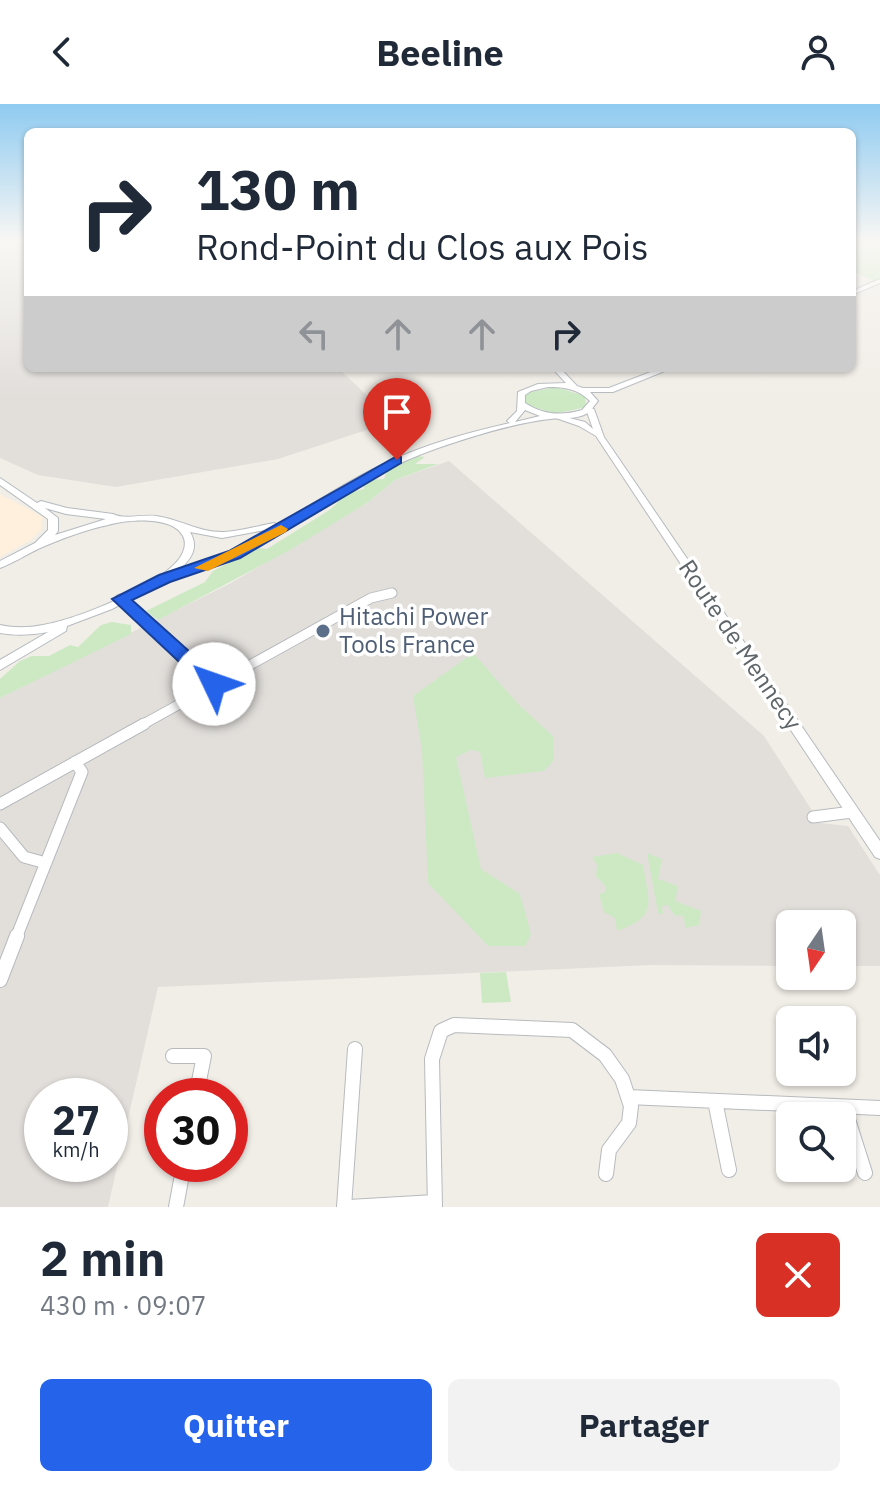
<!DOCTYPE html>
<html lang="fr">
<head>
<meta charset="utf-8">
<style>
	:root { --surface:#fff; --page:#f2f2f3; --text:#1f2937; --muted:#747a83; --accent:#2563eb }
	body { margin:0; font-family:"IBM Plex Sans",sans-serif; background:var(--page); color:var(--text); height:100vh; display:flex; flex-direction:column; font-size:30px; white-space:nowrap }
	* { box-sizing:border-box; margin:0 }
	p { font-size:26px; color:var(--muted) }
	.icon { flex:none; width:44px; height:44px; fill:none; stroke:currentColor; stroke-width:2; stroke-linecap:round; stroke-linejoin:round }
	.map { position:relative; height:1103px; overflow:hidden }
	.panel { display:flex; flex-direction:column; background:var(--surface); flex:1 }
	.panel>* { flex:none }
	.guide { position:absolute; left:24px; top:24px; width:832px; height:244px; border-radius:12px; box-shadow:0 2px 6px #0004; background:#fff; color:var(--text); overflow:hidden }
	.needle { width:52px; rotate:193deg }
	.controls { position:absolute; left:776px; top:806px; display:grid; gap:16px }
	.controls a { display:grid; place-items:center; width:80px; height:80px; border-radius:12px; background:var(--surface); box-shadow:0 2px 6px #0004; font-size:40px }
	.speed { position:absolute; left:24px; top:974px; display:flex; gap:16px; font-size:40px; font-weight:700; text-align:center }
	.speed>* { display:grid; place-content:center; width:104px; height:104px; border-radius:50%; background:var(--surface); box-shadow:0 2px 6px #0004; line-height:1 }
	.speed small { font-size:20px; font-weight:400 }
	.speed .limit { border:12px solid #d22; background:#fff; color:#111 }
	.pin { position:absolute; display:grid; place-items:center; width:68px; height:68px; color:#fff; margin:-82px -34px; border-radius:50% 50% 50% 0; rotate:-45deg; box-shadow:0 0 8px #0007 }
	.pin .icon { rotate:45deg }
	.me { position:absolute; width:88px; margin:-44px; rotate:312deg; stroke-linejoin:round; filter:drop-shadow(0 0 6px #0008) }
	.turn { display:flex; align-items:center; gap:28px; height:168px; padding:0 40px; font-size:36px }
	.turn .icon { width:104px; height:104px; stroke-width:2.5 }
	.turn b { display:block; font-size:56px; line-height:68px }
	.lanes { display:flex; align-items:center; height:76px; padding:0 40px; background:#0003; justify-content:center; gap:40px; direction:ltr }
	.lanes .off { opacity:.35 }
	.round { display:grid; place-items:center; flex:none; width:84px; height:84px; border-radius:12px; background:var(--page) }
	.summary { display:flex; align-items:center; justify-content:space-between; height:136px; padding:0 40px }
	h1 { font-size:48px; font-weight:700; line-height:60px }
	.action { display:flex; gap:16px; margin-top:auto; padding:16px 40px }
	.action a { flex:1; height:92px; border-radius:12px; background:var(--accent); color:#fff; font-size:32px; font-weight:700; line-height:92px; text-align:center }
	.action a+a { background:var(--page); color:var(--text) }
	header { display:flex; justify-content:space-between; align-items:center; height:104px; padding:0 40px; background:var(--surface); font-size:36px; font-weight:700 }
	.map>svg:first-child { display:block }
</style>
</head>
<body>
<header><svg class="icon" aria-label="back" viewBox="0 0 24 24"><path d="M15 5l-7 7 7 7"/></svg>Beeline<svg class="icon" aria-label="person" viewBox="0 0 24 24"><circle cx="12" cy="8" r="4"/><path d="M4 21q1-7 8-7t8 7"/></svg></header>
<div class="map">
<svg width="880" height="1103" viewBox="0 0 880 1103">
	<rect width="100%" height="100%" fill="#f1ede7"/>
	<path fill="#fff0de" d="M 0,390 L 43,413 L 41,426 L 31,436 L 0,453 Z"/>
	<path fill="#e2dfdb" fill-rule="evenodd" d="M 0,139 L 28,139 L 28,264 L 338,264 L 394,317 L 278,355 L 116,383 L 38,371 L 0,354 Z
		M 449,357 L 764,632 L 820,719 L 848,722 L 880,771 L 880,862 L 842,862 L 842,820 L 790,820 L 790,862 L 651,861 L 158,883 L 108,1103 L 0,1103 L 0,594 L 231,479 L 367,399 L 395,376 ZM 42,992 L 110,992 L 110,1060 L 42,1060 Z"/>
	<path fill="#cce9c4" d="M 852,139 L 880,139 L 880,176 L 874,177 L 852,167 Z
		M 556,283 L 585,292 L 586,303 L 555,310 L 525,300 L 526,289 Z
		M 418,352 L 425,353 L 415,360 L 438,360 L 395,376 L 367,399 L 290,446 L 158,516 L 146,507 L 205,478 L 213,467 L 257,444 L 267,445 L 331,405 L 347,389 L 364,385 L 364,376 L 384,375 L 387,366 Z
		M 112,518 L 131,521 L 131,530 L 0,594 L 0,575 L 20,557 L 32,552 L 49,552 L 70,541 L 78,543 L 101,521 Z
		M 473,549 L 519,601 L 553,632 L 554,656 L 544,667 L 485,674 L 480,648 L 471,646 L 456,653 L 481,765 L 520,790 L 531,830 L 525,842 L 488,842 L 428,779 L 422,647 L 413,592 Z
		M 617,749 L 643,761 C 649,799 659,812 617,827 L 615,814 L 604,808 L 599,790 L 605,788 L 606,783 L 596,772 L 597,761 L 592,753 Z
		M 647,749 L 662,755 L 658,775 L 678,782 L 675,797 L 701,807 L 699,821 L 686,824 L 683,812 L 674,811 L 668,801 L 662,802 L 663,810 L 658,809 Z
		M 506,868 L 511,898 L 482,899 L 480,869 Z"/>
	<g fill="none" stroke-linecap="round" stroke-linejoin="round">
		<defs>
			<path id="minor-far2" d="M 120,495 L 214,580
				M 140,622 L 371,494 L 392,489"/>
			<path id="minor-far1" d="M 0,700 L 144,620
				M 813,713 L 852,708
				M 0,724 L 24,753 L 46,759
				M 16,834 L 82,668 L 75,658"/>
			<path id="minor" d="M 0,876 L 17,832
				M 173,952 L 204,952 L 196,992
				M 628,993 L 880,1004
				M 715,997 L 729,1066
				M 844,1003 L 865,1069
				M 176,1103 L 184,1060
				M 344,1103 L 355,945
				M 349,1103 L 435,1098
				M 435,1103 L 432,955 L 441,927 L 454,921 L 572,926 L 605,951 L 622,975 L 631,1002 L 629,1019 L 609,1046 L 606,1070"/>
			<path id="tertiary" d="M 587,303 L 594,305 L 604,333 L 880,737 L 880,755 L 875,753 L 596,332 L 579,322 L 550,312 L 554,310 L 585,318 L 593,325 L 586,305 Z"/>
			<path id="secondary" d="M 880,175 L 880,179 L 852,191 L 852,187 Z
				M 552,264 L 560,264 L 577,282 L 583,284 L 609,284 L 661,264 L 672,264 L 613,288 L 590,288 L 598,297 C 594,301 591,308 586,310 C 575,316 561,313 550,315 C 514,319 473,332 438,344 C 343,376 270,450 172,476 L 168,475 L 112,505 L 67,522 L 66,527 L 0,566 L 0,556 L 48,528 C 32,531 16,532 0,529 L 0,521 C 14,524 28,524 43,521 C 78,515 157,483 179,455 C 184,448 187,440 183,432 C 171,411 127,416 108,421 C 84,426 61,435 38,445 C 26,451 13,459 0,464 L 0,457 L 35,439 L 48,426 L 48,415 L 0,381 L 0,374 L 37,399 L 41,397 L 67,404 L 113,410 C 124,416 143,410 156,412 C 179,415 200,429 224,428 C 240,427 258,422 274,419 L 278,421 C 314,400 348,376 386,359 C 425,340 467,329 510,319 L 507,317 L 517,307 L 518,288 L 538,280 L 566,279 ZM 548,283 C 565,283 578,285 590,297 L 582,306 C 562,312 543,311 525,299 L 525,291 L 531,287 ZM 525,306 L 540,312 L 515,318 ZM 45,404 L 66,410 L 106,415 L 55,431 L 58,427 L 58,414 ZM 271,425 L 220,453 L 177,468 C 190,456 200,445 190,428 L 222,434 Z"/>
		</defs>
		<use href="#minor-far2" stroke="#b7bbbe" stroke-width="11"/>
		<use href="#minor-far1" stroke="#b7bbbe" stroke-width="13"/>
		<use href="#minor" stroke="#b7bbbe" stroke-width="16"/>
		<use href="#tertiary" stroke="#b7bbbe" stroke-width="2"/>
		<use href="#secondary" stroke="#b5bbbf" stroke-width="2"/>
		<use href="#minor-far2" stroke="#fff" stroke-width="9"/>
		<use href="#minor-far1" stroke="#fff" stroke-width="11"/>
		<use href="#minor" stroke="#fff" stroke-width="14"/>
		<use href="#tertiary" fill="#fff" fill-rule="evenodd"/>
		<use href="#secondary" fill="#fff" fill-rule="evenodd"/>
	</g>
	<linearGradient id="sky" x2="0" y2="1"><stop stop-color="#8fcbf1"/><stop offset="0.47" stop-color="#f9f7f4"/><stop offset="1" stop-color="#f9f7f4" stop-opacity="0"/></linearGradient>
	<rect width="880" height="293" fill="url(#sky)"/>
	<path fill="#2563eb" stroke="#184099" stroke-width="2" d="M 397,352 L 401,353 L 401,359 L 240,454 L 170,478 L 132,496 L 220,575 L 220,584 L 207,584 L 112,495 L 159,471 L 229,447 Z"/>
	<path fill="#f59e0b" d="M 281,421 L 288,425 L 286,428 L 208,467 L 194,464 Z"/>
	<circle fill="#5c6f8a" stroke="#fff" stroke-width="3" cx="323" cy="527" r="8"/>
	<g text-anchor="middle" stroke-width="7" stroke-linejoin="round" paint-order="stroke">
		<g font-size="24" fill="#4e5e75" stroke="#fff" text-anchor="start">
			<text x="339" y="521">Hitachi Power<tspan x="339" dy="28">Tools France</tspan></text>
		</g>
		<g font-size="24" fill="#5e6568" stroke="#fff">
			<text transform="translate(740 541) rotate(56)" y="8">Route de Mennecy</text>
		</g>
	</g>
</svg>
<div class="controls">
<a><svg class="needle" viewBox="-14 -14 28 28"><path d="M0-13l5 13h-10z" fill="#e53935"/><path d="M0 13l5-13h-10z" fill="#747a83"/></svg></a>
<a><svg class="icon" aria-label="sound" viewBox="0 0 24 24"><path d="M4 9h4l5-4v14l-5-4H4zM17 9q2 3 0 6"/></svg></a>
<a><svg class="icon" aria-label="search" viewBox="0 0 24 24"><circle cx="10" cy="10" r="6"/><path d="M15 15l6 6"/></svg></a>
</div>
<div class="speed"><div>27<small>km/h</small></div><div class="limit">30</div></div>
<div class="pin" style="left:397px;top:356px;background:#d93025"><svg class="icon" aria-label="arrive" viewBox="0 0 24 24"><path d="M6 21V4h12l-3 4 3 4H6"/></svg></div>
<svg class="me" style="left:214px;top:580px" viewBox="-20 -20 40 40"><circle r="19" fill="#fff"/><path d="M0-13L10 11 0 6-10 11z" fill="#2563eb"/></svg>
<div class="guide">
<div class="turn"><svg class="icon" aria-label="right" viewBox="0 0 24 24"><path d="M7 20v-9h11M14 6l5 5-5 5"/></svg><div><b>130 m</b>Rond-Point du Clos aux Pois</div></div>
<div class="lanes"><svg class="icon off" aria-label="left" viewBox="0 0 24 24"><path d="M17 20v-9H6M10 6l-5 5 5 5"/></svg><svg class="icon off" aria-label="ahead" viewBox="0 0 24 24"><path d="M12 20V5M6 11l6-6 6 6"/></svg><svg class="icon off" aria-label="ahead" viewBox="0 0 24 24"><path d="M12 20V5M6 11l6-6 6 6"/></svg><svg class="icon" aria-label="right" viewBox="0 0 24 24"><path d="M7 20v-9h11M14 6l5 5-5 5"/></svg></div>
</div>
</div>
<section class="panel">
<div class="summary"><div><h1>2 min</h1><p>430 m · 09:07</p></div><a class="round" style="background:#d93025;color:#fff"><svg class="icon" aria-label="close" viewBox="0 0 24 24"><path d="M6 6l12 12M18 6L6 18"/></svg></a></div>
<div class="action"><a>Quitter</a><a>Partager</a></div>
</section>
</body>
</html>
